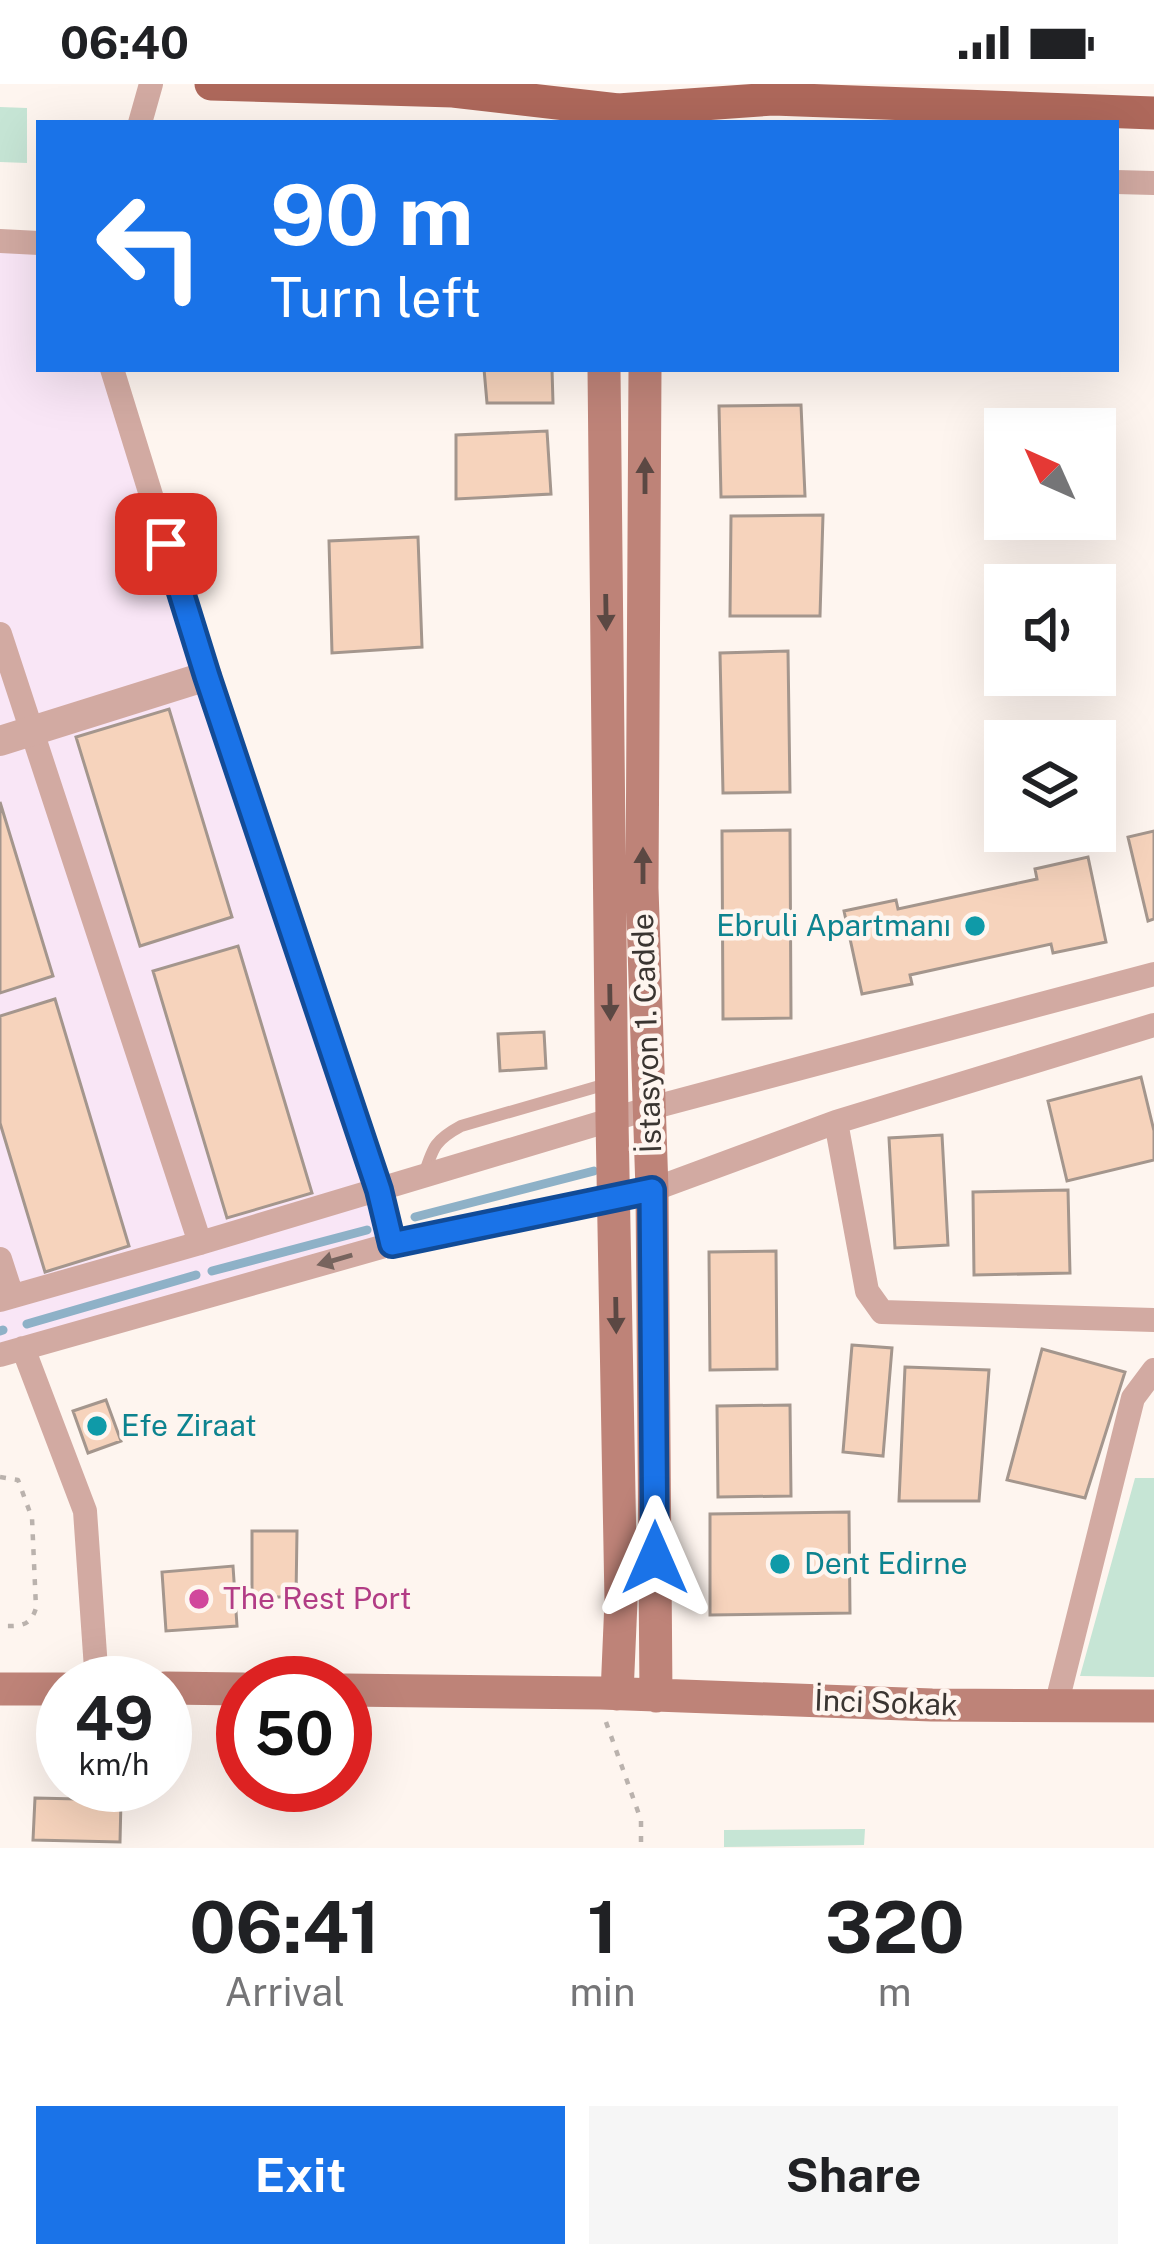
<!DOCTYPE html>
<html lang="en">
<head>
<meta charset="utf-8">
<style>
	:root { --surface:#fff; --page:#f6f6f6; --text:#202124; --muted:#757577; --accent:#1a73e8 }
	body { margin:0; font-family:"Public Sans",sans-serif; background:var(--page); color:var(--text); height:100vh; display:flex; flex-direction:column; font-size:45px; white-space:nowrap }
	* { box-sizing:border-box; margin:0 }
	p { font-size:39px; color:var(--muted) }
	.icon { flex:none; width:66px; height:66px; fill:none; stroke:currentColor; stroke-width:2; stroke-linecap:round; stroke-linejoin:round }
	.map { position:relative; height:1764px; overflow:hidden }
	.side { display:flex; flex-direction:column; background:var(--surface); flex:1 }
	.side>* { flex:none }
	.banner { position:absolute; left:36px; top:36px; width:1083px; height:252px; border-radius:0px; box-shadow:0 12px 48px #0002; background:#1a73e8; color:#fff; overflow:hidden }
	.needle { width:78px; rotate:315deg }
	.controls { position:absolute; left:984px; top:324px; display:grid; gap:24px }
	.controls a { display:grid; place-items:center; width:132px; height:132px; border-radius:0px; background:var(--surface); box-shadow:0 12px 48px #0002; font-size:60px }
	.speed { position:absolute; left:36px; top:1572px; display:flex; gap:24px; font-size:60px; font-weight:700; text-align:center }
	.speed>* { display:grid; place-content:center; width:156px; height:156px; border-radius:50%; background:var(--surface); box-shadow:0 12px 48px #0002; line-height:1 }
	.speed small { font-size:30px; font-weight:400 }
	.speed .limit { border:18px solid #d22; background:#fff; color:#111 }
	.pin { position:absolute; display:grid; place-items:center; width:102px; height:102px; color:#fff; margin:-51px; border-radius:24px; box-shadow:0 6px 18px #0006 }
	.me { position:absolute; width:132px; margin:-66px; rotate:0deg; stroke-linejoin:round; filter:drop-shadow(0 0 9px #0008) }
	.turn { display:flex; align-items:center; gap:42px; height:252px; padding:0 36px; font-size:54px }
	.turn .icon { width:156px; height:156px; stroke-width:2.5 }
	.turn b { display:block; font-size:84px; line-height:102px }
	.eta { display:flex; justify-content:space-evenly; align-items:center; height:204px; text-align:center }
	.eta b { font-size:72px; font-weight:700; line-height:84px }
	.cta { display:flex; gap:24px; margin-top:auto; padding:24px 36px }
	.cta a { flex:1; height:138px; border-radius:0px; background:var(--accent); color:#fff; font-size:48px; font-weight:700; line-height:138px; text-align:center }
	.cta a+a { background:var(--page); color:var(--text) }
	.status { display:flex; justify-content:space-between; align-items:center; height:84px; padding:0 60px; background:var(--surface); direction:ltr }
	.status svg { height:33px; fill:currentColor }
	.map>svg:first-child { display:block }
</style>
</head>
<body>
<div class="status"><b>06:40</b><svg viewBox="0 0 49 12"><path d="M0 12V9h3v3zM5 12V6h3v6zM10 12V3h3v9zM15 12V0h3v12zM26 1h20v11H26zM47 4h2v5h-2z"/></svg></div>
<div class="map">
<svg width="1154" height="1764" viewBox="0 0 1154 1764">
	<rect width="100%" height="100%" fill="#fef5ef"/>
	<path fill="#f9e6f6" d="M 0,157 L 39,159 L 39,285 L 112,285 L 392,1160 L 0,1271 Z"/>
	<path fill="#c6e5d5" d="M 0,23 L 27,24 L 27,79 L 0,78 Z
		M 1135,1394 L 1154,1394 L 1154,1593 L 1080,1592 Z
		M 865,1745 L 864,1761 L 724,1763 L 724,1746 Z"/>
	<g fill="none" stroke-linecap="round" stroke-linejoin="round">
		<path stroke="#8eb1c7" stroke-width="9" d="M 415,1133 L 594,1087
			M 212,1187 L 367,1146
			M 27,1240 L 196,1191
			M 0,1247 L 3,1246"/>
	</g>
	<path fill="#f6d3bc" stroke="#a4968d" stroke-width="3" d="M 484,285 L 552,285 L 553,319 L 487,319 Z
		M 801,321 L 805,412 L 721,413 L 719,322 Z
		M 547,347 L 551,410 L 456,415 L 456,351 Z
		M 823,431 L 820,532 L 730,532 L 731,432 Z
		M 418,453 L 422,563 L 332,569 L 329,457 Z
		M 788,567 L 790,708 L 723,709 L 720,569 Z
		M 169,625 L 232,833 L 140,862 L 76,653 Z
		M 0,718 L 53,892 L 0,909 Z
		M 790,746 L 791,934 L 723,935 L 722,747 Z
		M 1154,747 L 1154,835 L 1148,837 L 1128,753 Z
		M 1088,773 L 1106,858 L 1053,869 L 1051,860 L 910,891 L 912,900 L 862,910 L 844,827 L 896,816 L 898,825 L 1037,795 L 1035,785 Z
		M 238,862 L 312,1109 L 227,1134 L 153,887 Z
		M 55,915 L 129,1162 L 45,1188 L 0,1039 L 0,932 Z
		M 544,948 L 546,984 L 500,987 L 498,950 Z
		M 1141,993 L 1154,1047 L 1154,1076 L 1067,1097 L 1048,1017 Z
		M 942,1051 L 948,1161 L 895,1164 L 889,1054 Z
		M 1068,1106 L 1070,1189 L 974,1191 L 973,1108 Z
		M 776,1167 L 777,1285 L 710,1286 L 709,1168 Z
		M 852,1261 L 892,1264 L 883,1372 L 843,1368 Z
		M 1042,1265 L 1125,1288 L 1085,1414 L 1007,1396 Z
		M 905,1283 L 989,1286 L 979,1417 L 899,1417 Z
		M 106,1316 L 121,1357 L 88,1369 L 73,1327 Z
		M 790,1321 L 791,1412 L 718,1413 L 717,1322 Z
		M 849,1428 L 850,1529 L 710,1531 L 710,1430 Z
		M 252,1447 L 297,1447 L 296,1513 L 252,1513 Z
		M 233,1482 L 237,1542 L 166,1547 L 162,1488 Z
		M 35,1714 L 121,1716 L 120,1758 L 33,1756 Z"/>
	<g fill="none" stroke-linecap="round" stroke-linejoin="round">
		<path stroke="#bab2ad" stroke-width="4.5" stroke-dasharray="6 9" stroke-linecap="butt" d="M 0,1393 L 18,1396 L 32,1434 L 36,1524 C 30,1544 18,1542 0,1542
			M 606,1638 L 641,1736 L 641,1764"/>
		<path stroke="#d2aaa2" stroke-width="12" d="M 424,1091 C 433,1063 435,1056 461,1042 L 610,999"/>
		<path stroke="#d2aaa2" stroke-width="24" d="M 140,39 L 151,0
			M 1116,98 L 1154,99
			M 0,157 L 39,159
			M 112,285 L 207,592 L 379,1106 L 392,1160
			M 0,550 L 200,1159
			M 836,1038 L 867,1207 L 882,1228 L 1154,1236
			M 0,1175 L 12,1212
			M 0,1216 L 200,1159 L 647,1025 L 1154,890
			M 23,1264 L 85,1427 L 97,1599
			M 0,1271 L 392,1160 L 652,1106 L 836,1038 L 1154,941
			M 1056,1622 L 1133,1314 L 1154,1286"/>
		<path stroke="#d2aaa2" stroke-width="30" d="M 0,657 L 207,592"/>
		<path stroke="#be8378" stroke-width="33" d="M 604,285 L 612,1036 L 621,1517 L 617,1610
			M 645,285 L 642,804 L 652,1106 L 656,1612
			M 165,1604 L 243,1605
			M 0,1605 L 63,1605
			M 345,1606 L 601,1609 L 932,1621 L 1154,1622"/>
		<path stroke="#ae685b" stroke-width="33" d="M 211,0 L 453,7 L 618,26 L 773,15 L 1154,29"/>
	</g>
	<defs><path id="oneway-solid" d="M-6-.8H1V-3.2L6.5 0L1 3.2V.8H-6Z" transform="scale(3)"/></defs>
	<g fill="#5b4843">
		<use href="#oneway-solid" transform="translate(645 392) rotate(-90)"/>
		<use href="#oneway-solid" transform="translate(606 528) rotate(89)"/>
		<use href="#oneway-solid" transform="translate(643 782) rotate(-90)"/>
		<use href="#oneway-solid" transform="translate(610 918) rotate(89)"/>
		<use href="#oneway-solid" transform="translate(616 1231) rotate(89)"/>
	</g>
	<use fill="#77645e" href="#oneway-solid" transform="translate(335 1176) rotate(164)"/>
	<g fill="none" stroke-linecap="round" stroke-linejoin="round">
		<defs>
			<path id="route" d="M 166,460 L 207,592 L 379,1106 L 392,1160 L 652,1106 L 655,1474"/>
		</defs>
		<use href="#route" stroke="#114b97" stroke-width="30"/>
		<use href="#route" stroke="#1a73e8" stroke-width="21"/>
	</g>
	<g fill="#0f9aa8" stroke="#fef5ef" stroke-width="4.5">
		<circle cx="975" cy="842" r="12"/>
		<circle cx="97" cy="1342" r="12"/>
		<circle cx="780" cy="1480" r="12"/>
	</g>
	<circle fill="#d1479c" stroke="#fef5ef" stroke-width="4.5" cx="199" cy="1515" r="12"/>
	<g text-anchor="middle" stroke-width="9" stroke-linejoin="round" paint-order="stroke">
		<g font-size="30" fill="#0d838f" stroke="#fef5ef" text-anchor="start">
			<text x="951" y="852" text-anchor="end">Ebruli Apartmanı</text>
			<text x="121" y="1352">Efe Ziraat</text>
			<text x="804" y="1490">Dent Edirne</text>
		</g>
		<g font-size="30" fill="#3a3531" stroke="#fef5ef">
			<text transform="translate(647 949) rotate(-92)" y="10">İstasyon 1. Cadde</text>
			<text transform="translate(886 1619) rotate(2)" y="10">İnci Sokak</text>
		</g>
		<g font-size="30" fill="#b23c85" stroke="#fef5ef" text-anchor="start">
			<text x="223" y="1525">The Rest Port</text>
		</g>
	</g>
</svg>
<div class="controls">
<a><svg class="needle" viewBox="-14 -14 28 28"><path d="M0-13l5 13h-10z" fill="#e53935"/><path d="M0 13l5-13h-10z" fill="#757577"/></svg></a>
<a><svg class="icon" aria-label="sound" viewBox="0 0 24 24"><path d="M4 9h4l5-4v14l-5-4H4zM17 9q2 3 0 6"/></svg></a>
<a><svg class="icon" aria-label="layers" viewBox="0 0 24 24"><path d="M12 4l9 5-9 5-9-5zM3 14l9 5 9-5"/></svg></a>
</div>
<div class="speed"><div>49<small>km/h</small></div><div class="limit">50</div></div>
<div class="pin" style="left:166px;top:460px;background:#d93025"><svg class="icon" aria-label="arrive" viewBox="0 0 24 24"><path d="M6 21V4h12l-3 4 3 4H6"/></svg></div>
<svg class="me" style="left:655px;top:1474px" viewBox="-20 -20 40 40"><path d="M0-17L14 15 0 8-14 15z" fill="#1a73e8" stroke="#fff" stroke-width="4"/></svg>
<div class="banner">
<div class="turn"><svg class="icon" aria-label="left" viewBox="0 0 24 24"><path d="M17 20v-9H6M10 6l-5 5 5 5"/></svg><div><b>90 m</b>Turn left</div></div>
</div>
</div>
<section class="side">
<div class="eta">
<div><b>06:41</b><p>Arrival</p></div>
<div><b>1</b><p>min</p></div>
<div><b>320</b><p>m</p></div>
</div>
<div class="cta"><a>Exit</a><a>Share</a></div>
</section>
</body>
</html>
